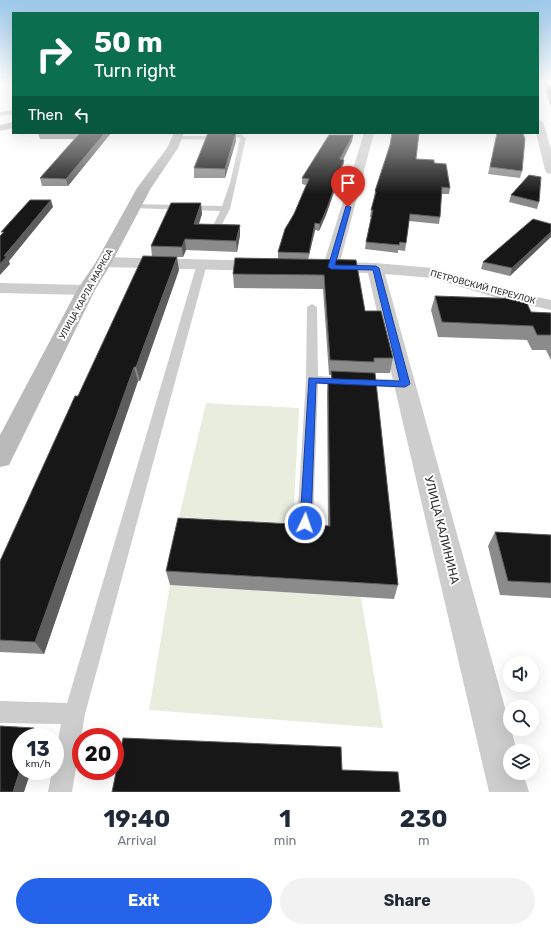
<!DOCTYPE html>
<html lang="en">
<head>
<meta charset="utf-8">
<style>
	:root { --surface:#fff; --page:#f2f2f3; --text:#1f2937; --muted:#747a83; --accent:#2563eb }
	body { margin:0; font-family:Rubik,sans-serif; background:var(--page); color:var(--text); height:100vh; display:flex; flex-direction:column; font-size:15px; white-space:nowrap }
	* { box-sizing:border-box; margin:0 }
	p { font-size:13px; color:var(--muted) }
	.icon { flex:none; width:22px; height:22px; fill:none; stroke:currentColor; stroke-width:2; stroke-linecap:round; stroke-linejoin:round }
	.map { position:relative; height:792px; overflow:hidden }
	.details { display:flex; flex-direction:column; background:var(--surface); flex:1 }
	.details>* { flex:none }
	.guide { position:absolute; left:12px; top:12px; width:527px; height:122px; border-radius:0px; box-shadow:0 4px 16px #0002; background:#0b6e4f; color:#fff; overflow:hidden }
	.fabs { position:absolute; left:503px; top:656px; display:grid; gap:8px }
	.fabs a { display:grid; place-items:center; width:36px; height:36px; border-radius:50%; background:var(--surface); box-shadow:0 4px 16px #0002; font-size:20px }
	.speed { position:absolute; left:12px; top:728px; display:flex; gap:8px; font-size:20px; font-weight:700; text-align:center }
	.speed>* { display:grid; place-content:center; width:52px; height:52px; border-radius:50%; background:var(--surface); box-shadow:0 4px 16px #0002; line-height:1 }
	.speed small { font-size:10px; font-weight:400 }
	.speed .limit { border:6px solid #d22; background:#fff; color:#111 }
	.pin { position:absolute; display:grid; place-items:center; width:34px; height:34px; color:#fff; margin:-41px -17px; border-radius:50% 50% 50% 0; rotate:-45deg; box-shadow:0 0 4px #0007 }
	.pin .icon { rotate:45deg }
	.me { position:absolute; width:44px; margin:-22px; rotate:3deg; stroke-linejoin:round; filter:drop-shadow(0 0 3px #0008) }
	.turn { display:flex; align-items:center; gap:14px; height:84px; padding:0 16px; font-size:18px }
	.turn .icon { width:52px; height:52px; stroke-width:2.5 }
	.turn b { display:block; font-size:28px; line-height:34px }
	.then { display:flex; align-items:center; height:38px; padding:0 16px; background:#0003; gap:8px; font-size:15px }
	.eta { display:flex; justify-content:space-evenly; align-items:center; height:68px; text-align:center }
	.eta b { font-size:24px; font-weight:700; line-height:28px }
	.button { display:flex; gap:8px; margin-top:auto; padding:8px 16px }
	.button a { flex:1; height:46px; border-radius:24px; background:var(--accent); color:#fff; font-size:16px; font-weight:700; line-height:46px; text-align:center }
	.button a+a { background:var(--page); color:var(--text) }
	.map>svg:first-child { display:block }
</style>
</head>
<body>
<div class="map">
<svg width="551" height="792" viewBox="0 0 551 792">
	<rect width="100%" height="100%" fill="#fff"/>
	<path fill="#e9edde" d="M 206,403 L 299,408 L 293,524 L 179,517 Z
		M 170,585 L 361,597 L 383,728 L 149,710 Z"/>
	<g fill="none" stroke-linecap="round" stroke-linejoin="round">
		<path fill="#cdcdcd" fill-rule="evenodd" d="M 13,110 L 13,114 L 0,116 L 0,112 Z
			M 233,133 L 240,133 L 246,138 L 230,209 L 220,228 L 217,229 L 213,226 L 220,211 L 131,208 L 131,204 L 134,204 L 222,206 L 230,183 L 240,139 Z
			M 175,136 L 223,136 L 226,138 L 223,140 L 177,139 L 174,137 Z
			M 202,261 L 207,264 L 85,714 L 72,792 L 48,792 L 52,771 L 55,771 L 55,758 L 61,724 L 0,723 L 0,701 L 67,703 L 197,264 Z
			M 312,304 L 317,307 L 318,376 L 405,380 L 409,381 L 411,384 L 409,387 L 405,388 L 318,384 L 313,523 L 311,528 L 305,530 L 299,528 L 297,523 L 306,380 L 307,307 Z"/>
		<path fill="#cdcdcd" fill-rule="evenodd" d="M 538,119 L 543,122 L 551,149 L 551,174 L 547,173 L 545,170 L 536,133 L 538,133 Z
			M 364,133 L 374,133 L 340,262 L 375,263 L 433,268 L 511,291 L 551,300 L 551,310 L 501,299 L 432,278 L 385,274 L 517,751 L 510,751 L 510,773 L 523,773 L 529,792 L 489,792 L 368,273 L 327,272 L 321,270 L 319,267 L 321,264 L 324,263 Z
			M 104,257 L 265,261 L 271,263 L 273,266 L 271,269 L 265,271 L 104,267 L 98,265 L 96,262 L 98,259 Z
			M 0,283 L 86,285 L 92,286 L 95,290 L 92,294 L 86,295 L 0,293 Z"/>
		<path fill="#bababa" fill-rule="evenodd" d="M 13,122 L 13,128 L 0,131 L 0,125 Z
			M 174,133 L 184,133 L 178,148 L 151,188 L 112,262 L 95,290 L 9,465 L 0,467 L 0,435 L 77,290 L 96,262 L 137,188 L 167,148 Z"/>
	</g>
	<path fill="#8b8b8b" d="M 543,83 L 551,83 L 551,107 Z
		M 38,133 L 111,133 L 68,186 L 42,186 L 40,178 L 74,139 L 40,139 Z
		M 497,133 L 523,133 L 522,171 L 520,178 L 488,174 Z
		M 353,135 L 352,141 L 343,159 L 344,160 L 343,166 L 326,215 L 319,231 L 315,230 L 308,259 L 365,311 L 393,358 L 390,373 L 372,373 L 398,585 L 394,599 L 170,585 L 166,571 L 328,526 L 327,394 L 328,379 L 331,379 L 331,375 L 329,375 L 323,289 L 234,288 L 233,274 L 278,259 L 278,252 L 306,185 L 302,184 L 302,178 Z
		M 236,141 L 225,178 L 194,178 L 194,168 Z
		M 390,145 L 416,159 L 434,163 L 450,188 L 449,194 L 441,194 L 440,217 L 439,224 L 409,221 L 405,251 L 398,250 L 398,253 L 365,249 L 366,242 L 371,217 L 370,217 L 371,210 L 374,198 L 375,191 Z
		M 511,195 L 539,202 L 537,209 L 509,202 Z
		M 202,214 L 199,224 L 240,225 L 240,235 L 237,252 L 186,250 L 183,257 L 152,257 L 151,246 Z
		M 551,224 L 510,276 L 481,269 L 483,262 Z
		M 179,270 L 140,381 L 138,381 L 44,654 L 0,652 L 0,561 Z
		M 435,296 L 531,312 L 551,313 L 551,360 L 546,350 L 532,350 L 527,340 L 438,337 L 431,310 Z
		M 495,532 L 551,535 L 551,598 L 500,595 L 488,546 Z"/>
	<path fill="#5d5d5d" d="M 105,133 L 111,133 L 68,186 L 66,179 Z
		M 236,133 L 236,141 L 225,178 L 225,169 Z
		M 353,135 L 352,141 L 340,166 L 340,159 Z
		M 344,160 L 343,166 L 326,215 L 319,231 L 320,224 Z
		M 51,200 L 53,207 L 9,261 L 10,264 L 0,275 L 0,264 L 4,256 Z
		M 201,203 L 202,214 L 195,234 L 194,224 Z
		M 315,223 L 315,230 L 308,260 L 309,253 Z
		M 240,225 L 240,235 L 237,252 L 236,241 Z
		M 551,232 L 551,237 L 510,276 L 512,268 Z
		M 185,239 L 186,250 L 183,257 L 182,247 Z
		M 177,257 L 179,270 L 140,381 L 136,367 Z
		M 134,367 L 138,381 L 44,654 L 35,642 Z
		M 34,728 L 42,736 L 42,737 L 31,737 Z
		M 21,767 L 21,771 L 31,771 L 24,792 L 13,792 Z"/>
	<path fill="#171717" stroke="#5d5d5d" d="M 546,83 L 551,83 L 551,97 Z
		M 80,133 L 105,133 L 66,179 L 40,178 Z
		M 208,133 L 236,133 L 225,169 L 194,168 Z
		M 392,133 L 419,133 L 416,159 L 434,160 L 434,163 L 446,164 L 450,188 L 442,187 L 440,217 L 410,214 L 406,243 L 400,242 L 399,245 L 366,242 L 373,210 L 371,210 L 376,192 L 375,191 L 390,145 Z
		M 497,133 L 523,133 L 525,139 L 522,171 L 490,167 Z
		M 329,135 L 353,135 L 340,159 L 344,160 L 327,208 L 320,224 L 315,223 L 309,253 L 278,252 L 285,229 L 294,214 L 309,179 L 302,178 Z
		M 529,175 L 541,177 L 539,202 L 511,195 Z
		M 30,200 L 51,200 L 4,256 L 7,256 L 0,264 L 0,236 L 4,232 L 1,232 Z
		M 171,203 L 201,203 L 194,224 L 240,225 L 236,241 L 185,239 L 182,247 L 151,246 Z
		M 533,219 L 551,224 L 551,232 L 512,268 L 483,262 Z
		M 143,256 L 177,257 L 136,367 L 134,367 L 35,642 L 0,640 L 0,561 L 75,396 L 78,396 Z
		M 235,258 L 356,260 L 365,311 L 381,311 L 393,358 L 374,358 L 374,362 L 330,360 L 324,275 L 233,274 Z
		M 435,296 L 525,299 L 531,312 L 551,313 L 551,335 L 537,335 L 533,326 L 442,322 Z
		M 331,371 L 375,373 L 398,585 L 166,571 L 178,518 L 330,526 L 328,379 L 332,379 Z
		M 495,532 L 551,535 L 551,583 L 508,581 Z
		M 0,726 L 34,728 L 31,737 L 21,737 L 21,767 L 13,792 L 0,792 Z
		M 123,738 L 341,747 L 342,770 L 398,772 L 400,792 L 112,792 Z"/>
	<linearGradient id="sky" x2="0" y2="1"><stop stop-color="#9cc8ea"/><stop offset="0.43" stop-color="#fff"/><stop offset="1" stop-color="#fff" stop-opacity="0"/></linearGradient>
	<rect width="551" height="194" fill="url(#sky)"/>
	<path fill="#2563eb" stroke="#184099" d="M 346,206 L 351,207 L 335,265 L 376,266 L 379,268 L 410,384 L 405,387 L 316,383 L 311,523 L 309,526 L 305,528 L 301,526 L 300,523 L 309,378 L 400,381 L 373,270 L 331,269 L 328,267 Z"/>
	<g text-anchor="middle" stroke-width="4" stroke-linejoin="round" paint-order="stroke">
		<g font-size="9" fill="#303030" stroke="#fff">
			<text transform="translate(483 287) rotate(15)" y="3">ПЕТРОВСКИЙ ПЕРЕУЛОК</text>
			<text transform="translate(86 294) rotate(-61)" y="3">УЛИЦА КАРЛА МАРКСА</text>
		</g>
		<g font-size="12" fill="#303030" stroke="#fff">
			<text transform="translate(442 530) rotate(76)" y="4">УЛИЦА КАЛИНИНА</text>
		</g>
	</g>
</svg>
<div class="fabs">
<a><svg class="icon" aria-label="sound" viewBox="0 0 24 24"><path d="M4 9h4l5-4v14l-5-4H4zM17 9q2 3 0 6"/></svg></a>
<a><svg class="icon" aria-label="search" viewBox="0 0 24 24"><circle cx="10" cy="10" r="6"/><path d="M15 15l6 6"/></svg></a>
<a><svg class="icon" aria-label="layers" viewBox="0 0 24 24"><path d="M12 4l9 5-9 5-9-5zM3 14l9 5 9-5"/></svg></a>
</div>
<div class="speed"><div>13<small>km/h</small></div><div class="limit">20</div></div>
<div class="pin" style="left:348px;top:207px;background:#d93025"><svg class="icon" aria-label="arrive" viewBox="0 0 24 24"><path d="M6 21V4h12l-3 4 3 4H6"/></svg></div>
<svg class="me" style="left:305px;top:523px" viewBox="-20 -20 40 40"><circle r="17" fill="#2563eb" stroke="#fff" stroke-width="3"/><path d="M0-11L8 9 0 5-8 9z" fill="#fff"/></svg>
<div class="guide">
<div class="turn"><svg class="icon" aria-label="right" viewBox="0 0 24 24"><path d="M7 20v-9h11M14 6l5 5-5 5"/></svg><div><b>50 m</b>Turn right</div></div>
<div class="then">Then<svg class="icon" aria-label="left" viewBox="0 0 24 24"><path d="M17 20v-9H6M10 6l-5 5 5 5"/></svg></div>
</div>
</div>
<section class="details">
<div class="eta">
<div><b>19:40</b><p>Arrival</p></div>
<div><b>1</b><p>min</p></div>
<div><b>230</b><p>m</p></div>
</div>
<div class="button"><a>Exit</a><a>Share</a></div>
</section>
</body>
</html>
